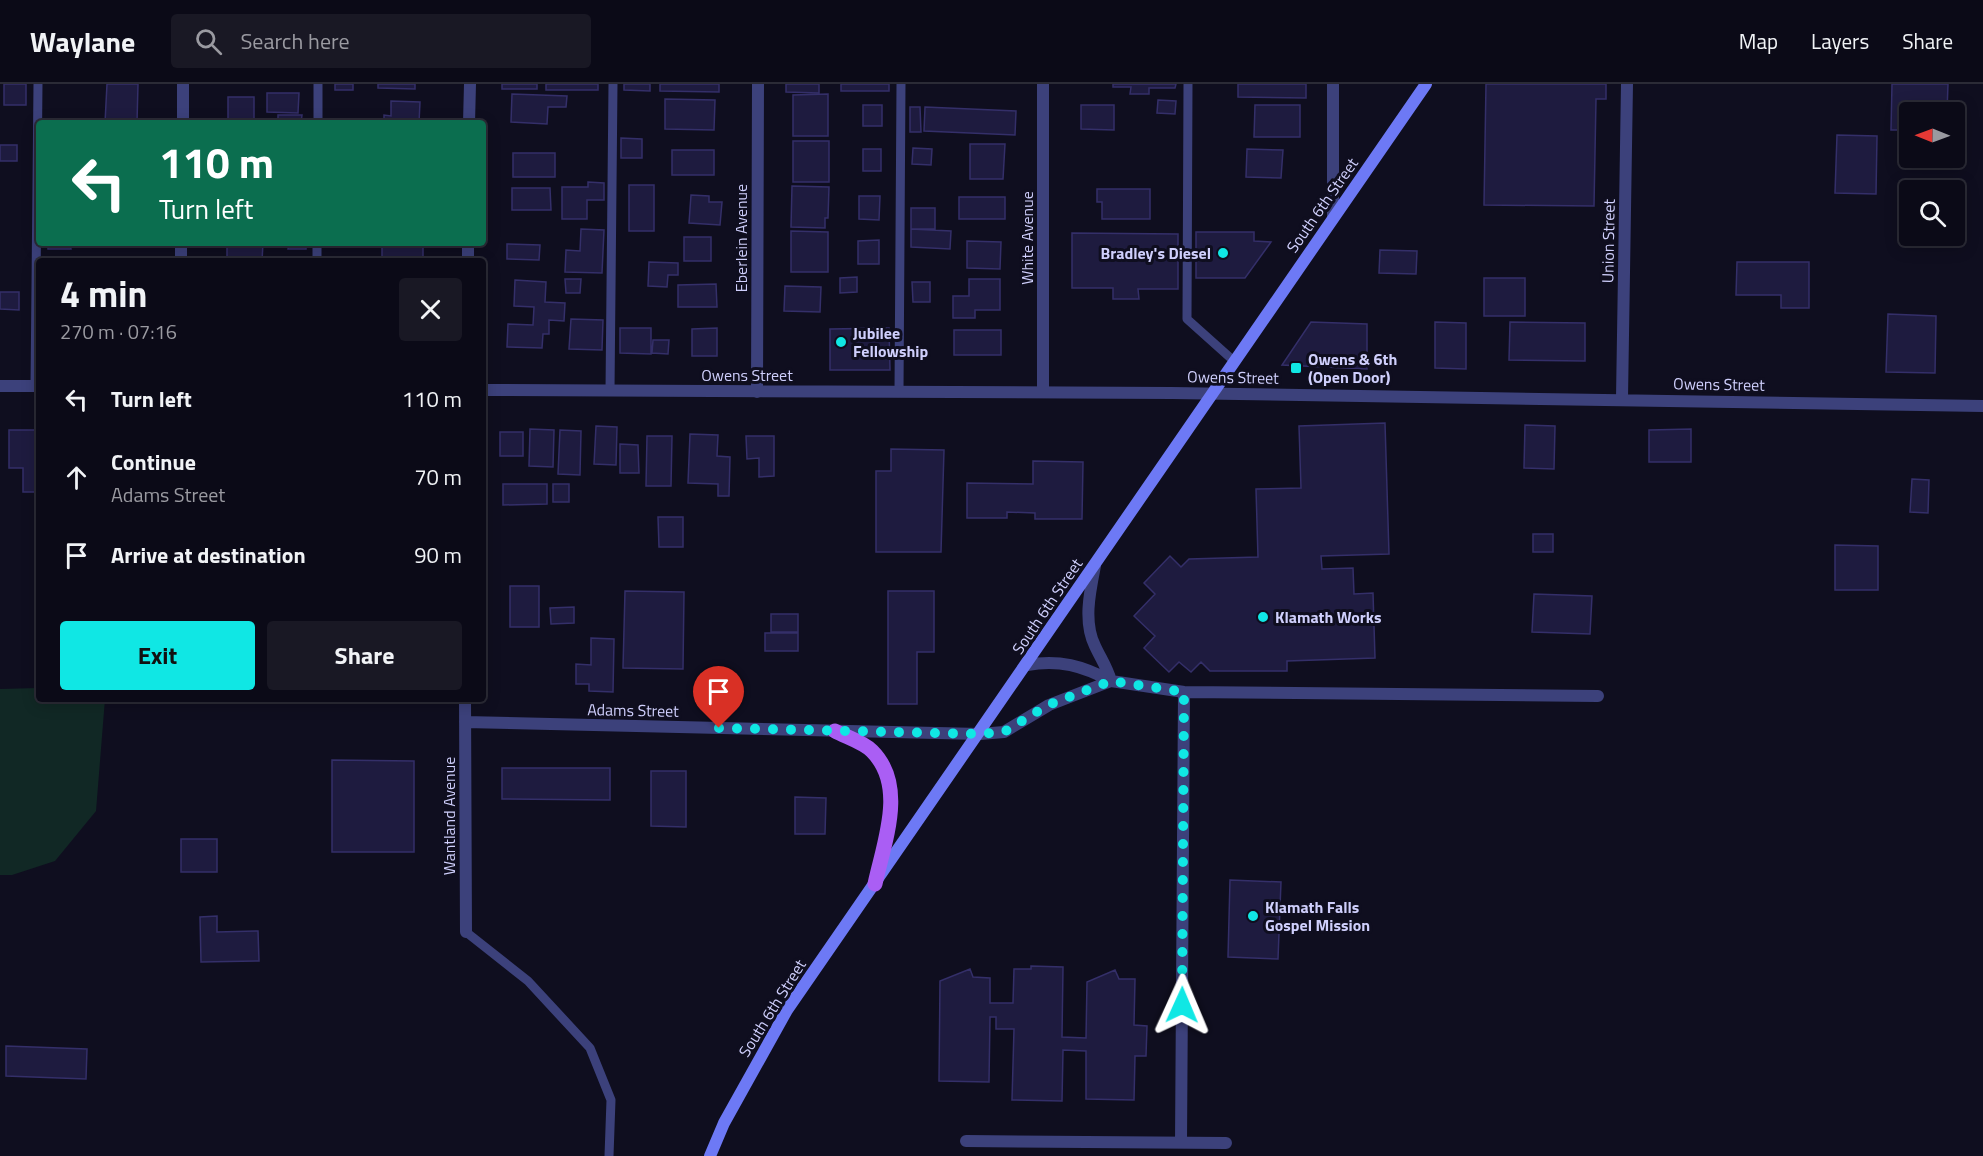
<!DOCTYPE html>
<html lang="en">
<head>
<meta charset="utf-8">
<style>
	:root { --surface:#0b0a17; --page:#191824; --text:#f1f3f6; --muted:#9a9aa1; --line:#2b2b36; --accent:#10e7e4 }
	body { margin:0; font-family:"Titillium Web",sans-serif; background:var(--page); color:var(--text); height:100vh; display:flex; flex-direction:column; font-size:22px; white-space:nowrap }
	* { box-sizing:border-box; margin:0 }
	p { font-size:20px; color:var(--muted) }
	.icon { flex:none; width:33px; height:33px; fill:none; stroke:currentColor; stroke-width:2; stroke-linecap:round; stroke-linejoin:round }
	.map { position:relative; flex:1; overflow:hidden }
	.panel { position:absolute; left:36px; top:174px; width:450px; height:444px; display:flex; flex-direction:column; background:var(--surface); border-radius:6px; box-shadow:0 3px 15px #0003,0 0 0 2px var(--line) }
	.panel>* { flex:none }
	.hud { position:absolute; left:36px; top:36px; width:450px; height:126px; border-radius:6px; box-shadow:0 3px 15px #0003,0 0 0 2px var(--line); background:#0b6e4f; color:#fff; overflow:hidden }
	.needle { width:39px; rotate:271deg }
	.buttons { position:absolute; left:1899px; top:18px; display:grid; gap:12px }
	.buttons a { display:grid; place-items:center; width:66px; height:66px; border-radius:6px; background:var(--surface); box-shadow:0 3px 15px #0003,0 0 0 2px var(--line); font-size:30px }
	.pin { position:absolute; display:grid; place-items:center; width:51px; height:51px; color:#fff; margin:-62px -26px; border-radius:50% 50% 50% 0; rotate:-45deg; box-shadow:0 0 6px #0007 }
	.pin .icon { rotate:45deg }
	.me { position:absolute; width:66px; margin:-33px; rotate:1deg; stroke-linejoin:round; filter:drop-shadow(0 0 4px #0008) }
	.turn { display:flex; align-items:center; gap:21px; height:126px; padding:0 24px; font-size:27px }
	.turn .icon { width:78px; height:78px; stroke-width:2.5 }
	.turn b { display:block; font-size:42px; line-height:51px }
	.round { display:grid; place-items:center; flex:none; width:63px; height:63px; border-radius:6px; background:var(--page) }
	.summary { display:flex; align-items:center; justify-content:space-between; height:102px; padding:0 24px }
	h1 { font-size:36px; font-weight:700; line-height:45px }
	.primary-button { display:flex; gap:12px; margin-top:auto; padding:12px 24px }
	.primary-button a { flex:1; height:69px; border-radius:6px; background:var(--accent); color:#111; font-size:24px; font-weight:700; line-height:69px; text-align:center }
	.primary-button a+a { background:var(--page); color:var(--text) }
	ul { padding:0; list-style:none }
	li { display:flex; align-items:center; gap:18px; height:78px; padding:0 24px }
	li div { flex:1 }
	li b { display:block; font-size:22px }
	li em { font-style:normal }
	header { display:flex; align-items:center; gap:36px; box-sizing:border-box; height:84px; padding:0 30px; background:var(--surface); border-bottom:2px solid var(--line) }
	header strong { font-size:28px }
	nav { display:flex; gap:33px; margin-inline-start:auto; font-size:21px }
	.search { width:420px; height:54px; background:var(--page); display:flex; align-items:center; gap:15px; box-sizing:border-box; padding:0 21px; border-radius:6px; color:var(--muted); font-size:22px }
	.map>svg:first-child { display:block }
</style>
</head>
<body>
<header>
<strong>Waylane</strong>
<div class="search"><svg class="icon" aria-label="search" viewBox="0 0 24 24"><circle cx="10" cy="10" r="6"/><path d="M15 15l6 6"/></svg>Search here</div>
<nav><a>Map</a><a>Layers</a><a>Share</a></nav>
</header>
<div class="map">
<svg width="1983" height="1072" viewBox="0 0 1983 1072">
	<rect width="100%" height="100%" fill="#0f0e1f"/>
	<path fill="#112825" d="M 39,604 L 39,615 L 105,615 L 96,727 L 55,777 L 12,791 L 0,791 L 0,605 Z"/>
	<path fill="#1e1b3f" stroke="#342f69" stroke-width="1.5" d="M 4,0 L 26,0 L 26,21 L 4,21 Z
		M 107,0 L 138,0 L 137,39 L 105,39 Z
		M 335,0 L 353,0 L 353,6 L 335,6 Z
		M 378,0 L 415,0 L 415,5 L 378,4 Z
		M 502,0 L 537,0 L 537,5 L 502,5 Z
		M 546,0 L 598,0 L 598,6 L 546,6 Z
		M 624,0 L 650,0 L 650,7 L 624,6 Z
		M 660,0 L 719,0 L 719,8 L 660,7 Z
		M 786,0 L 819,0 L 819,9 L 786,8 Z
		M 841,0 L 889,0 L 889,7 L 841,7 Z
		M 1113,0 L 1176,0 L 1175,4 L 1149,4 L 1149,10 L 1130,10 L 1131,3 L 1113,3 Z
		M 1238,0 L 1306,0 L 1306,14 L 1238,13 Z
		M 1486,0 L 1606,0 L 1606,15 L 1596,15 L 1594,122 L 1484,121 Z
		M 1892,0 L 1948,0 L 1947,28 L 1910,28 L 1910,46 L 1891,46 Z
		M 267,9 L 299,9 L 298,29 L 267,28 Z
		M 512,10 L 567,12 L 566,23 L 548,23 L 547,40 L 511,38 Z
		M 828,10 L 828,52 L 793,52 L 793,11 Z
		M 228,13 L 254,13 L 254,39 L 228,39 Z
		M 665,15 L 715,16 L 714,46 L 665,45 Z
		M 1158,16 L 1176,17 L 1175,30 L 1157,29 Z
		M 391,17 L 420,18 L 419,39 L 384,39 L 384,31 L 391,32 Z
		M 863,21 L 882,21 L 882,42 L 863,42 Z
		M 1081,21 L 1114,21 L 1114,46 L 1081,45 Z
		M 1255,21 L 1300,21 L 1300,53 L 1254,53 Z
		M 910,23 L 920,23 L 921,48 L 910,48 Z
		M 925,23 L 1016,27 L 1015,51 L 924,47 Z
		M 278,31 L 302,31 L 301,39 L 278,39 Z
		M 1837,51 L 1877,52 L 1876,110 L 1835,109 Z
		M 621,54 L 642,55 L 642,74 L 621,74 Z
		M 793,57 L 829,57 L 829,98 L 793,98 Z
		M 970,60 L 1005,60 L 1003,95 L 970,95 Z
		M 0,61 L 17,61 L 17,77 L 0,77 Z
		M 913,64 L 932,65 L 931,81 L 912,80 Z
		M 863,65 L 881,65 L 881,87 L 863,87 Z
		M 1247,65 L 1283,66 L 1281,94 L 1246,93 Z
		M 672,66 L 714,66 L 714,91 L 672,91 Z
		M 513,69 L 555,69 L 555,93 L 513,93 Z
		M 588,98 L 604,99 L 604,116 L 587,116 L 587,135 L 562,135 L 562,103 L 588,103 Z
		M 629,101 L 654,101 L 654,147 L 629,147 Z
		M 792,102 L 829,103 L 828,134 L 825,134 L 825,144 L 791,143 Z
		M 512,104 L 550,104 L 551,126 L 512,126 Z
		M 1097,105 L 1150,105 L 1150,135 L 1102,135 L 1102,118 L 1097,118 Z
		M 691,111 L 709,112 L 709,118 L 722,118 L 720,141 L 689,139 Z
		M 859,112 L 880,112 L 879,136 L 859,135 Z
		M 959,113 L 1005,113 L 1005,135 L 959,135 Z
		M 911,124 L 935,124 L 935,145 L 911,145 Z
		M 581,145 L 604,146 L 602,189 L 565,188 L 566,166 L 580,167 Z
		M 911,145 L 951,147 L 950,165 L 911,163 Z
		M 791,147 L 828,148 L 828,188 L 791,188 Z
		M 1196,148 L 1254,148 L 1254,157 L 1271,158 L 1245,194 L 1196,194 Z
		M 1072,149 L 1178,150 L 1178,205 L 1138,205 L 1139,215 L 1113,215 L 1113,204 L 1072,204 Z
		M 684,153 L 711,153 L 711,177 L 684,177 Z
		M 879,156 L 879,180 L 858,180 L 858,157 Z
		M 967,157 L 1001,158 L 1000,185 L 967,184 Z
		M 48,159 L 70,159 L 71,165 L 48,165 Z
		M 227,159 L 263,159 L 262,177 L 227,177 Z
		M 289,159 L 306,159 L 306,165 L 288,165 Z
		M 382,159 L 423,159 L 423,176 L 382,176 Z
		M 507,160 L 540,161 L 539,176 L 507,175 Z
		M 1380,166 L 1417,167 L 1416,190 L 1379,189 Z
		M 649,178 L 678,179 L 678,191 L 668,191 L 667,203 L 648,202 Z
		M 1737,178 L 1809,178 L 1809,224 L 1781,224 L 1781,211 L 1736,211 Z
		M 857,193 L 857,208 L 840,209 L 840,194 Z
		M 1484,194 L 1525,194 L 1525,232 L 1484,232 Z
		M 565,195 L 581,195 L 580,209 L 566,209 Z
		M 969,195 L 1000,195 L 1000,226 L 975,226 L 975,234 L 953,234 L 953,212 L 969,212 Z
		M 515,196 L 546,198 L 545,218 L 565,219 L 564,237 L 549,236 L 549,250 L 543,250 L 542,264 L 507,263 L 508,240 L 533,241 L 534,223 L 514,222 Z
		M 912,198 L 930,198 L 930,218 L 913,218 Z
		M 716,200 L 717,223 L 678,223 L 678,201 Z
		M 785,202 L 821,203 L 820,228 L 784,227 Z
		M 0,208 L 19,208 L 19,226 L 0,225 Z
		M 1888,230 L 1936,232 L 1935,289 L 1886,288 Z
		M 571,235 L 603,236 L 602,266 L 569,265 Z
		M 1311,238 L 1367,240 L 1367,285 L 1282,281 Z
		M 1435,238 L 1466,239 L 1466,285 L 1435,284 Z
		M 1510,238 L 1585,239 L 1585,277 L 1509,276 Z
		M 620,244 L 651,244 L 651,270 L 620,269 Z
		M 717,244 L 717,272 L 692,272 L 692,245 Z
		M 889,244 L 890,286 L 830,286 L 830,245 Z
		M 954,246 L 1001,246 L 1001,271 L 954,271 Z
		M 653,256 L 669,256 L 668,270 L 652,269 Z
		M 1385,339 L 1389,470 L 1321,472 L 1322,485 L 1353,484 L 1354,510 L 1373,509 L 1375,574 L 1287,577 L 1287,587 L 1210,587 L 1201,578 L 1191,588 L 1179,578 L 1169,588 L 1144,564 L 1155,552 L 1134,532 L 1155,510 L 1144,499 L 1170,472 L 1181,483 L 1189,475 L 1258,473 L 1256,405 L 1301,404 L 1299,342 Z
		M 1525,341 L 1555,342 L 1554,385 L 1524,384 Z
		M 596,342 L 617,343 L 616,381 L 594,380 Z
		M 530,345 L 554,346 L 553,383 L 529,382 Z
		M 1691,345 L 1691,378 L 1649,378 L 1649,346 Z
		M 9,346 L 39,346 L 39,408 L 23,408 L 23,384 L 9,384 Z
		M 560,346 L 581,347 L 580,391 L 558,390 Z
		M 500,348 L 523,348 L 523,372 L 500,372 Z
		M 690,350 L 718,351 L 717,372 L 730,373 L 729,412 L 718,412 L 718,400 L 688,399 Z
		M 647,352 L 672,352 L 671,402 L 646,402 Z
		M 746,352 L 774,352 L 774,392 L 759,393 L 759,374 L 747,375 Z
		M 620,360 L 638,361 L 639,389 L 620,389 Z
		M 891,365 L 944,366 L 941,468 L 876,468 L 876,387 L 891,387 Z
		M 1033,377 L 1083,378 L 1082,435 L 1035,435 L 1035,429 L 1007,428 L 1007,434 L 967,434 L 967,399 L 1033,400 Z
		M 1912,395 L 1929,396 L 1928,429 L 1910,428 Z
		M 503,400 L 547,400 L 547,420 L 503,421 Z
		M 553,400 L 569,400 L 569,418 L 553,418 Z
		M 658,433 L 683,433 L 683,463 L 659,463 Z
		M 1533,450 L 1553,450 L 1553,468 L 1533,468 Z
		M 1835,461 L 1878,462 L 1878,506 L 1835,506 Z
		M 510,502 L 539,502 L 539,543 L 510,543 Z
		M 625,507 L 684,508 L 683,585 L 623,584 Z
		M 888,507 L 934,507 L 934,568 L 917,568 L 917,620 L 888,620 Z
		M 1534,510 L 1592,512 L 1590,550 L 1532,548 Z
		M 574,523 L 574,539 L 551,540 L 550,524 Z
		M 771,530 L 798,530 L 798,548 L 771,548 Z
		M 765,549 L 798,549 L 798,567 L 765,567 Z
		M 591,554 L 614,555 L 613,608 L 589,607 L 589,600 L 576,600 L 576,580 L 591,581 Z
		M 332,676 L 414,677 L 414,768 L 332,768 Z
		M 502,684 L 610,684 L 610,716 L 502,715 Z
		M 651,687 L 686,687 L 686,743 L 651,742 Z
		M 795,713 L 826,714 L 825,750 L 795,750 Z
		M 181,755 L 217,755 L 217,788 L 181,788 Z
		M 1230,796 L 1281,798 L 1278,875 L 1228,873 Z
		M 217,832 L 217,848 L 258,847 L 259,877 L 201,878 L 200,833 Z
		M 1031,882 L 1063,883 L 1062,953 L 1086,954 L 1087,898 L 1115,886 L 1119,895 L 1135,895 L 1134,941 L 1147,942 L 1146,972 L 1135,972 L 1134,1016 L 1086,1015 L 1086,967 L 1063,966 L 1062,1017 L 1012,1016 L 1014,945 L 996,945 L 996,933 L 990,933 L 989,998 L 939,997 L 940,897 L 970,885 L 973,893 L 990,894 L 990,919 L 1013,919 L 1014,885 L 1031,885 Z
		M 6,962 L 87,965 L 86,995 L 6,992 Z"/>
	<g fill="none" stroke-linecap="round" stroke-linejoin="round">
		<path stroke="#3c417b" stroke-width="9" d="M 1188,0 L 1187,235 L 1235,278
			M 318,39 L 318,0
			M 317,177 L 317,159
			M 35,302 L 38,0
			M 610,307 L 613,0
			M 899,308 L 901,0
			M 466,848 L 528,897 L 590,964 L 611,1016 L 609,1072"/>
		<path stroke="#3c417b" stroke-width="12" d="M 1043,0 L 1043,308
			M 183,39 L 183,0
			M 469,39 L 470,0
			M 1333,133 L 1333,0
			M 181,177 L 181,159
			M 468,177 L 468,159
			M 0,302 L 39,302
			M 483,306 L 1172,309 L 1983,322
			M 757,308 L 758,0
			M 1622,314 L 1627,0
			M 1095,482 C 1090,507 1083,538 1095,562 C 1101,575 1107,583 1111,597
			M 1027,581 C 1059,575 1083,582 1111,597
			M 465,615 L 466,848
			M 465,638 L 980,650 L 1004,648 L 1049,621 L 1111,597 L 1184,608 L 1598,612
			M 966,1057 L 1226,1059
			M 1181,1058 L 1184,608"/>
		<path stroke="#6d79f5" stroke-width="12" d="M 710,1072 L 724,1039 L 787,926 L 1426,0"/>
		<path stroke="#aa5ef4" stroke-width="15" d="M 835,647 C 846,653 863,658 872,667 C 907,702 884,758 875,800"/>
	</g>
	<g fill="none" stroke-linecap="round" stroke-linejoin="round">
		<path stroke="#10e7e4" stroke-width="10" stroke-dasharray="0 18" d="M 719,644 L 980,650 L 1004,648 L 1048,621 L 1111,597 L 1184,608 L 1182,921"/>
	</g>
	<g fill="#10e7e4" stroke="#0f0e1f" stroke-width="2">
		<circle cx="1223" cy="169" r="6"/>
		<circle cx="841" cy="258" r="6"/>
		<rect x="1290" y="278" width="12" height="12" rx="3"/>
		<circle cx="1263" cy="533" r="6"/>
		<circle cx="1253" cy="832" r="6"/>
	</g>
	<g text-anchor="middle" stroke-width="6" stroke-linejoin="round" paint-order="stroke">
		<g font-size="16" fill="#cfcffc" stroke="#0f0e1f">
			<text transform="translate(1322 121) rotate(-55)" y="6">South 6th Street</text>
			<text transform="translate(741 154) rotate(-90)" y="6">Eberlein Avenue</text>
			<text transform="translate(1027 154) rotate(-90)" y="6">White Avenue</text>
			<text transform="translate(1608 157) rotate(-89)" y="6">Union Street</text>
			<text x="747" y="297">Owens Street</text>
			<text transform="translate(1233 293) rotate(1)" y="6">Owens Street</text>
			<text transform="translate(1719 300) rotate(1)" y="6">Owens Street</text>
			<text transform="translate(1047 522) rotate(-56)" y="6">South 6th Street</text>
			<text transform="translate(633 626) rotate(1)" y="6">Adams Street</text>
			<text transform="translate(449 732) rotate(-90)" y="6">Wantland Avenue</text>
			<text transform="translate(772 924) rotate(-58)" y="6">South 6th Street</text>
		</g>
		<g font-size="16" font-weight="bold" fill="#cfcffc" stroke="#0f0e1f" text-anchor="start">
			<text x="1211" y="175" text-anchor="end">Bradley's Diesel</text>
			<text x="853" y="255">Jubilee<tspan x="853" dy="18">Fellowship</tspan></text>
			<text x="1308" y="281">Owens &amp; 6th<tspan x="1308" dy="18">(Open Door)</tspan></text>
			<text x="1275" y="539">Klamath Works</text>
			<text x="1265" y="829">Klamath Falls<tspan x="1265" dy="18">Gospel Mission</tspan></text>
		</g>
	</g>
</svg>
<div class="buttons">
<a><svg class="needle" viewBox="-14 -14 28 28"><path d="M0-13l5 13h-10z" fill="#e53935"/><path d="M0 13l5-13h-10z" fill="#9a9aa1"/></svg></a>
<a><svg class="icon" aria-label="search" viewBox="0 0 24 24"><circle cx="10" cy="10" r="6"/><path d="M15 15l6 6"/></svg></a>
</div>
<div class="pin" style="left:719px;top:644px;background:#d93025"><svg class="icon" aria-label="arrive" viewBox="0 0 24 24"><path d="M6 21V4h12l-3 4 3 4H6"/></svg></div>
<svg class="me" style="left:1182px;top:921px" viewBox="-20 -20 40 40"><path d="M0-17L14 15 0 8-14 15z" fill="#10e7e4" stroke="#fff" stroke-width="4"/></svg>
<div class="hud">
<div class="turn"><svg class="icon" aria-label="left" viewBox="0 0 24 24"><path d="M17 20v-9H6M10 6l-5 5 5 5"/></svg><div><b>110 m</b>Turn left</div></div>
</div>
<section class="panel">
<div class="summary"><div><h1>4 min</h1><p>270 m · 07:16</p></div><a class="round"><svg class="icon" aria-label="close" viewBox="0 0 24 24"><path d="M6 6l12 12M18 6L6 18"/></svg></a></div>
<ul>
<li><svg class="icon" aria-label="left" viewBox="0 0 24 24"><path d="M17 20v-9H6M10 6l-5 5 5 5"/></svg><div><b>Turn left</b></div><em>110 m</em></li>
<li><svg class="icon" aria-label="ahead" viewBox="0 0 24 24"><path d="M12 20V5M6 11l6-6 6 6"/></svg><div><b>Continue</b><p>Adams Street</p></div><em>70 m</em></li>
<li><svg class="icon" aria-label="arrive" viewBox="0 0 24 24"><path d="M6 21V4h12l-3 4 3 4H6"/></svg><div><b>Arrive at destination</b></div><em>90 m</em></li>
</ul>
<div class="primary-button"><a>Exit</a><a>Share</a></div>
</section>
</div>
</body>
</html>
